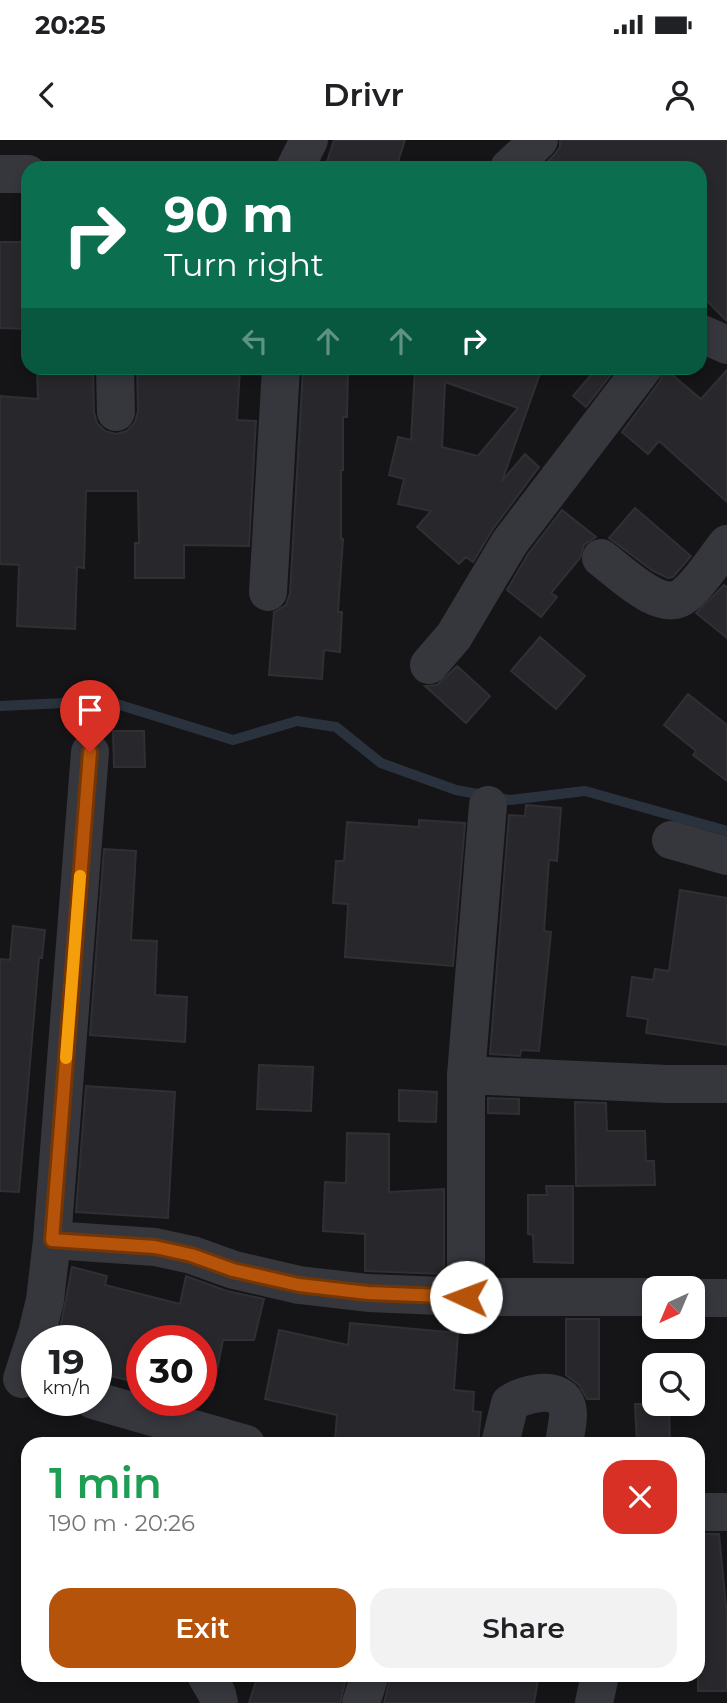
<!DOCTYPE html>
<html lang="en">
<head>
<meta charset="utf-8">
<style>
	:root { --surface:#fff; --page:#f2f2f2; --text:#202124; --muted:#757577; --accent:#b45309 }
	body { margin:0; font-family:Montserrat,sans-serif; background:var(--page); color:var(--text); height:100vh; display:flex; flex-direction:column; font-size:26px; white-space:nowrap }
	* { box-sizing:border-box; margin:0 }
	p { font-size:23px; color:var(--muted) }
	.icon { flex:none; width:38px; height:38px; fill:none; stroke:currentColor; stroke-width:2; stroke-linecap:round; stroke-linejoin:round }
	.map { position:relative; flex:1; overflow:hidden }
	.panel { position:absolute; left:21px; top:1297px; width:684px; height:245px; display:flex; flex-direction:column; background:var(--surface); border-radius:21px; box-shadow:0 4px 10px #0003 }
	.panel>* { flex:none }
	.hud { position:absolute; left:21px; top:21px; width:686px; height:214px; border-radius:21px; box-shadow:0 4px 10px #0003; background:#0b6e4f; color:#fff; overflow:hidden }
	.needle { width:46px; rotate:224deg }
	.tools { position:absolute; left:642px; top:1136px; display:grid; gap:14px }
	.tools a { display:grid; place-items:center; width:63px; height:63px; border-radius:14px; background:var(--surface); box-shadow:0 4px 10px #0003; font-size:35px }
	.speed { position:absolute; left:21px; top:1185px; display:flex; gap:14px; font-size:35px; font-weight:700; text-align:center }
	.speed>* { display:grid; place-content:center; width:91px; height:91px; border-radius:50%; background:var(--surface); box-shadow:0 4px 10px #0003; line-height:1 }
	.speed small { font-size:18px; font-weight:400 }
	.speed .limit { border:10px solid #d22; background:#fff; color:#111 }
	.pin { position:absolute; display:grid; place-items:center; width:60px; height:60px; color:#fff; margin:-72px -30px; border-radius:50% 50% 50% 0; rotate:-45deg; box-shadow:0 0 7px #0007 }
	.pin .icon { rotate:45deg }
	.me { position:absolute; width:77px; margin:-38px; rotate:272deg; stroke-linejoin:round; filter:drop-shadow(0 0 5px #0008) }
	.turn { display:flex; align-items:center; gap:24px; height:147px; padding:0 28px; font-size:32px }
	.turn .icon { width:91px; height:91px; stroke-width:2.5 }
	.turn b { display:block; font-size:49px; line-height:60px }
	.lanes { display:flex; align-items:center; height:66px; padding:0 28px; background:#0003; justify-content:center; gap:35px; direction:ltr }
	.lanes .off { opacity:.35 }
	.round { display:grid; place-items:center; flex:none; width:74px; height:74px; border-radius:21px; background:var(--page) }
	.summary { display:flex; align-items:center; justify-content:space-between; height:119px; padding:0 28px }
	h1 { font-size:42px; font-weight:600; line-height:52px; color:#1e9e55 }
	.primary-button { display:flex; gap:14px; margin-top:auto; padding:14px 28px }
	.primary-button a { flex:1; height:80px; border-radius:21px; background:var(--accent); color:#fff; font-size:28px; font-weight:600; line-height:80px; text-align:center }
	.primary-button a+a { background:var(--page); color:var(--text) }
	.status { display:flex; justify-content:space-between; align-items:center; height:49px; padding:0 35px; background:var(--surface); direction:ltr }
	.status svg { height:19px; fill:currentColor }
	header { display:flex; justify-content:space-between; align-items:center; height:91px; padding:0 28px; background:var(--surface); font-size:32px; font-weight:600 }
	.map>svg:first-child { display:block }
</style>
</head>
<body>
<div class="status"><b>20:25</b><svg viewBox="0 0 49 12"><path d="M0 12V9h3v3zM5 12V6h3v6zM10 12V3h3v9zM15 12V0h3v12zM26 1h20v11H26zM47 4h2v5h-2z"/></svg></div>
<header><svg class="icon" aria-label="back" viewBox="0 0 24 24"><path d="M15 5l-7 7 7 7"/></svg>Drivr<svg class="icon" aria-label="person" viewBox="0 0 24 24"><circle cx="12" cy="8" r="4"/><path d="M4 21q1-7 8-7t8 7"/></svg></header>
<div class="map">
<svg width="727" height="1563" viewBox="0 0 727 1563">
	<rect width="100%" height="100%" fill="#151518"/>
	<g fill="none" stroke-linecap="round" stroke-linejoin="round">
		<path stroke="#2a333d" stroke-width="10" d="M 0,566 L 107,561 L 233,600 L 297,581 L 336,587 L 381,623 L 456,650 L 510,660 L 585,651 L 727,691"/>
	</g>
	<path fill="#28282c" stroke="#2f2f34" stroke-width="2" fill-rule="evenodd" d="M 334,0 L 405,0 L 396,28 L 325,28 Z
		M 560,0 L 727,0 L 727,181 L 700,154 L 700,28 L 541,28 L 554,15 L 560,7 Z
		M 0,102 L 28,102 L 28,189 L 0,188 Z
		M 37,228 L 93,228 L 94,272 L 97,283 L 105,291 L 116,294 L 127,291 L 135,282 L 138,271 L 137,228 L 240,228 L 237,280 L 256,281 L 249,406 L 184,405 L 184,438 L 135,438 L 135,403 L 139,403 L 138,351 L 86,351 L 84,428 L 77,427 L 75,489 L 17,486 L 19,425 L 0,424 L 0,256 L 38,259 Z
		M 415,228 L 542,228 L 502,341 L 525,314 L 539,327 L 493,389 L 473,422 L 466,417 L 459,424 L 417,387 L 431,371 L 398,364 L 404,339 L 389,335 L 398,297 L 411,300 ZM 445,242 L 518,268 L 478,316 L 442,307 Z
		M 597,228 L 616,228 L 586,267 L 573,256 Z
		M 664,228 L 701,259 L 727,230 L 727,362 L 659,301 L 648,314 L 622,292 L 660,241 Z
		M 303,229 L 329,228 L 329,231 L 348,232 L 347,277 L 343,277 L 343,330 L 341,330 L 341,399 L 343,399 L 338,472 L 342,472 L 340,512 L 324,510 L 322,539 L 269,535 L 274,472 L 286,465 L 290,453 Z
		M 635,368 L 691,416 L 673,437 L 668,438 L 653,431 L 609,398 Z
		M 562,370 L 596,397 L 584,405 L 580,418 L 551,453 L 557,457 L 541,477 L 507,450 L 528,414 Z
		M 724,445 L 727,447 L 727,498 L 696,473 Z
		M 540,497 L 585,536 L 556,569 L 511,531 Z
		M 457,526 L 490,556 L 466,583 L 425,546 L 437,545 Z
		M 688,554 L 727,585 L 727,641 L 693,615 L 696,611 L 664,585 Z
		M 113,591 L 144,591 L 145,627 L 114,627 Z
		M 526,665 L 561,668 L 557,721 L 549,720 L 544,791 L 551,792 L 539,911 L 521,910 L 520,916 L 490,914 L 509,675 L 525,676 Z
		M 419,680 L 465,683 L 453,826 L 345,817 L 348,764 L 333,763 L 336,721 L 344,721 L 347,682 L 419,687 Z
		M 104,709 L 136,711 L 131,800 L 157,801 L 155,855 L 187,857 L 185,902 L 90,895 Z
		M 680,750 L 727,758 L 727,905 L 646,893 L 648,879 L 627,876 L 632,837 L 653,840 L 655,829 L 669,831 Z
		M 13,786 L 45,790 L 42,818 L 39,818 L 19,1052 L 0,1051 L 0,819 L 10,820 Z
		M 259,925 L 313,927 L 311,971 L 257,969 Z
		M 86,946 L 175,952 L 168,1078 L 76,1072 Z
		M 399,950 L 437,952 L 436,982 L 399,981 Z
		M 488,958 L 519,959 L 519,974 L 488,973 Z
		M 575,962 L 606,963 L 607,991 L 645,991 L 646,1021 L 654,1021 L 655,1045 L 576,1046 Z
		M 347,993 L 389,994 L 389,1052 L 444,1049 L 444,1134 L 365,1131 L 365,1094 L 323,1091 L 325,1042 L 346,1043 Z
		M 546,1046 L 573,1046 L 573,1123 L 534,1122 L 533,1095 L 528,1094 L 528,1055 L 547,1055 Z
		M 72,1127 L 107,1136 L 105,1145 L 180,1164 L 186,1136 L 227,1151 L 264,1159 L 254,1200 L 223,1200 L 213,1250 L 201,1249 L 201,1200 L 142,1200 L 142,1244 L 96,1232 L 96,1200 L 58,1200 Z
		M 566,1179 L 599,1179 L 599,1259 L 587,1259 L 579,1245 L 566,1235 Z
		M 350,1183 L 458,1193 L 454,1250 L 474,1252 L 473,1271 L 481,1272 L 478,1304 L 372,1304 L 335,1300 L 337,1275 L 265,1259 L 279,1190 L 348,1205 Z
		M 635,1264 L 669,1264 L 670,1304 L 637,1304 Z
		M 698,1394 L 719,1394 L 727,1476 L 727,1551 L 698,1551 Z
		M 258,1535 L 347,1535 L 340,1563 L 249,1563 Z
		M 391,1535 L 539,1535 L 534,1563 L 384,1563 Z"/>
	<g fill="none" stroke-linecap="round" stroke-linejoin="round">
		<path stroke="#36373d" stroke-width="38" d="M 295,28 L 309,0
			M 509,28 L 539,0
			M 0,34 L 28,34
			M 700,193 L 727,205
			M 115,228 L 116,272
			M 601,418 C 620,432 662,475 685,455 C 701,442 714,420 727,404
			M 268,452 L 281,228
			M 429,525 L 454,496 L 510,402 L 643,228
			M 671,700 L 727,716
			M 466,935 L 488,665
			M 52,1100 L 155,1107 L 192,1115 L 234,1130 L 299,1145 L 368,1153 L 466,1157 L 466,935 L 667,944 L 727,944
			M 466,1157 L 654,1157
			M 693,1158 L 727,1158
			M 22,1239 L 37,1193 L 45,1160 L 52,1100 L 90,612
			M 93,1260 L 246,1304
			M 500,1304 L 510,1263 C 523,1254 558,1245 566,1264 C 571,1275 565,1293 564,1304
			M 698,1372 L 727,1372
			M 206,1535 L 217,1554 L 219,1563
			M 361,1563 L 370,1535
			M 594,1563 L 600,1535"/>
	</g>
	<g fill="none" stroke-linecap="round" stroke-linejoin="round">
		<defs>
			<path id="route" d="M 90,612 L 52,1100 L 155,1107 L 191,1115 L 233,1130 L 299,1145 L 368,1153 L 466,1157"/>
		</defs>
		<use href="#route" stroke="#753606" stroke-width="18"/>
		<use href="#route" stroke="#b45309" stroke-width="12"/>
		<path stroke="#f59e0b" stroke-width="12" d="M 66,918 L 80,736"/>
	</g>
</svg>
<div class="tools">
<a><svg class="needle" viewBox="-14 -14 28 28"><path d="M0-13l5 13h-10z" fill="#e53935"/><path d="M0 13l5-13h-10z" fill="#757577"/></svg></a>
<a><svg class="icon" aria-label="search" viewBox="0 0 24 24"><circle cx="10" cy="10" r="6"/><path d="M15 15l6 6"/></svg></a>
</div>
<div class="speed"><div>19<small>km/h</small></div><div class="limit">30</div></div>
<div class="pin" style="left:90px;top:612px;background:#d93025"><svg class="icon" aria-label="arrive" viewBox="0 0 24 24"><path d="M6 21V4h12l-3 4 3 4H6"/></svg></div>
<svg class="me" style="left:466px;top:1157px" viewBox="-20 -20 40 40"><circle r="19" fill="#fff"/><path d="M0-13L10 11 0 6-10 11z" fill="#b45309"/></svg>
<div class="hud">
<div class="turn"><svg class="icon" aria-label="right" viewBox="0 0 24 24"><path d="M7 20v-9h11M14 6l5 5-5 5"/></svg><div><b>90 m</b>Turn right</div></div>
<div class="lanes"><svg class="icon off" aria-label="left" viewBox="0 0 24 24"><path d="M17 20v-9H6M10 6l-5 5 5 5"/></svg><svg class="icon off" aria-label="ahead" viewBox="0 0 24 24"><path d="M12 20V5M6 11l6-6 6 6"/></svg><svg class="icon off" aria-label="ahead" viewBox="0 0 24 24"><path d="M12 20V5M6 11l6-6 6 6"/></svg><svg class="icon" aria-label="right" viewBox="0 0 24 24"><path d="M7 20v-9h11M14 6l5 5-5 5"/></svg></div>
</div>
<section class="panel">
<div class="summary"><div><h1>1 min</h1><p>190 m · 20:26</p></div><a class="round" style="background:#d93025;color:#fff"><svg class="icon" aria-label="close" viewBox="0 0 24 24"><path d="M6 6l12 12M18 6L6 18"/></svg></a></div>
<div class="primary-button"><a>Exit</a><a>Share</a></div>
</section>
</div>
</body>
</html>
